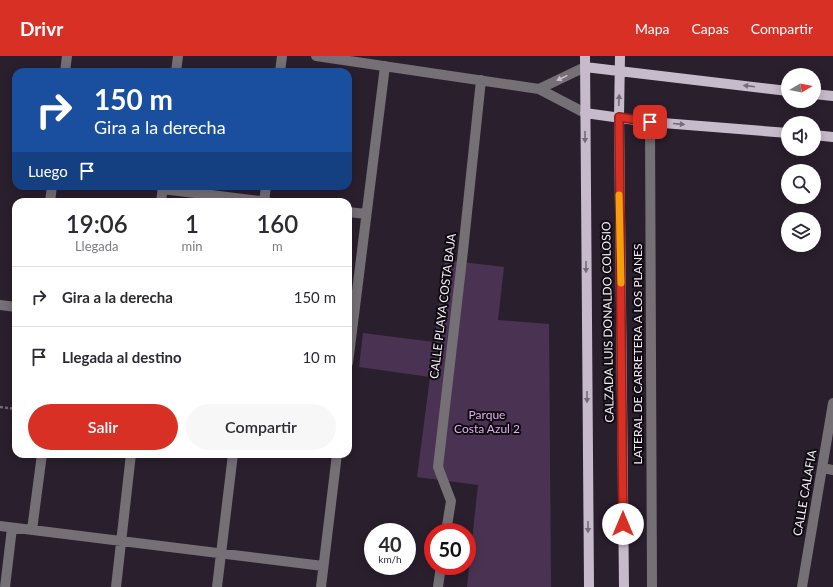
<!DOCTYPE html>
<html lang="es">
<head>
<meta charset="utf-8">
<style>
	:root { --surface:#fff; --page:#f7f7f7; --text:#2b2b33; --muted:#7c7c81; --line:#e1e1e2; --accent:#d93025 }
	body { margin:0; font-family:Lato,sans-serif; background:var(--page); color:var(--text); height:100vh; display:flex; flex-direction:column; font-size:15px; white-space:nowrap }
	* { box-sizing:border-box; margin:0 }
	p { font-size:13px; color:var(--muted) }
	.icon { flex:none; width:22px; height:22px; fill:none; stroke:currentColor; stroke-width:2; stroke-linecap:round; stroke-linejoin:round }
	.map { position:relative; flex:1; overflow:hidden }
	.drawer { position:absolute; left:12px; top:142px; width:340px; height:260px; display:flex; flex-direction:column; background:var(--surface); border-radius:12px; box-shadow:0 2px 10px #0003 }
	.drawer>* { flex:none }
	.hud { position:absolute; left:12px; top:12px; width:340px; height:122px; border-radius:12px; box-shadow:0 2px 10px #0003; background:#1a4fa0; color:#fff; overflow:hidden }
	.needle { width:26px; rotate:80deg }
	.controls { position:absolute; left:781px; top:12px; display:grid; gap:8px }
	.controls a { display:grid; place-items:center; width:40px; height:40px; border-radius:50%; background:var(--surface); box-shadow:0 2px 10px #0003; font-size:20px }
	.speed { position:absolute; left:364px; top:467px; display:flex; gap:8px; font-size:20px; font-weight:700; text-align:center }
	.speed>* { display:grid; place-content:center; width:52px; height:52px; border-radius:50%; background:var(--surface); box-shadow:0 2px 10px #0003; line-height:1 }
	.speed small { font-size:10px; font-weight:400 }
	.speed .limit { border:6px solid #d22; background:#fff; color:#111 }
	.pin { position:absolute; display:grid; place-items:center; width:34px; height:34px; color:#fff; margin:-17px; border-radius:8px; box-shadow:0 2px 6px #0006 }
	.me { position:absolute; width:44px; margin:-22px; rotate:0deg; stroke-linejoin:round; filter:drop-shadow(0 0 3px #0008) }
	.turn { display:flex; align-items:center; gap:14px; height:84px; padding:0 16px; font-size:18px }
	.turn .icon { width:52px; height:52px; stroke-width:2.5 }
	.turn b { display:block; font-size:28px; line-height:34px }
	.then { display:flex; align-items:center; height:38px; padding:0 16px; background:#0003; gap:8px; font-size:15px }
	.eta { display:flex; justify-content:space-evenly; align-items:center; height:68px; text-align:center }
	.eta b { font-size:24px; font-weight:600; line-height:28px }
	.cta { display:flex; gap:8px; margin-top:auto; padding:8px 16px }
	.cta a { flex:1; height:46px; border-radius:24px; background:var(--accent); color:#fff; font-size:16px; font-weight:600; line-height:46px; text-align:center }
	.cta a+a { background:var(--page); color:var(--text) }
	ul { padding:0; list-style:none }
	li { display:flex; align-items:center; gap:12px; height:60px; padding:0 16px; border-top:1px solid var(--line) }
	li div { flex:1 }
	li b { display:block; font-size:15px }
	li em { font-style:normal }
	header { display:flex; align-items:center; gap:24px; box-sizing:border-box; height:56px; padding:0 20px; background:var(--accent); color:#fff }
	header strong { font-size:19px }
	nav { display:flex; gap:22px; margin-inline-start:auto; font-size:14px }
	.map>svg:first-child { display:block }
</style>
</head>
<body>
<header>
<strong>Drivr</strong>
<nav><a>Mapa</a><a>Capas</a><a>Compartir</a></nav>
</header>
<div class="map">
<svg width="833" height="531" viewBox="0 0 833 531">
	<rect width="100%" height="100%" fill="#2a1f2d"/>
	<path fill="#4a3352" d="M 445,204 L 504,211 L 498,264 L 549,268 L 551,531 L 467,531 L 478,429 L 417,421 L 430,321 L 359,311 L 363,277 L 434,286 Z"/>
	<g fill="none" stroke-linecap="round" stroke-linejoin="round">
		<path stroke="#766c79" stroke-width="2.5" stroke-dasharray="3 2" stroke-linecap="butt" d="M 0,351 L 16,353"/>
		<path stroke="#756f76" stroke-width="10" d="M 316,0 L 539,33 L 585,57
			M 65,16 L 67,0
			M 176,16 L 178,0
			M 280,16 L 282,0
			M 539,33 L 585,11
			M 650,66 L 652,531
			M 162,133 L 268,146
			M 50,146 L 52,130
			M 161,146 L 163,130
			M 264,146 L 266,130
			M 348,156 L 366,158
			M 0,249 L 16,251
			M 348,307 L 385,10
			M 823,412 L 833,414
			M 0,470 L 323,510
			M 32,474 L 42,398
			M 446,476 L 451,445 L 438,411 L 463,195 L 481,24
			M 5,531 L 12,472
			M 116,531 L 131,398
			M 217,531 L 233,398
			M 321,531 L 337,398
			M 438,531 L 441,510
			M 802,531 L 833,347"/>
		<path stroke="#c7bbcb" stroke-width="10" d="M 585,0 L 589,531
			M 620,0 L 619,61 L 624,531
			M 585,11 L 788,35
			M 814,38 L 833,40
			M 585,57 L 650,66 L 788,77
			M 814,79 L 833,81"/>
	</g>
	<defs><path id="oneway-solid" d="M-6-.8H1V-3.2L6.5 0L1 3.2V.8H-6Z"/></defs>
	<use fill="#c7c0c9" href="#oneway-solid" transform="translate(562 22) rotate(154)"/>
	<g fill="#746c77">
		<use href="#oneway-solid" transform="translate(749 30) rotate(-173)"/>
		<use href="#oneway-solid" transform="translate(619 44) rotate(-88)"/>
		<use href="#oneway-solid" transform="translate(679 68) rotate(5)"/>
		<use href="#oneway-solid" transform="translate(585 81) rotate(90)"/>
		<use href="#oneway-solid" transform="translate(586 211) rotate(90)"/>
		<use href="#oneway-solid" transform="translate(587 341) rotate(90)"/>
		<use href="#oneway-solid" transform="translate(588 471) rotate(90)"/>
	</g>
	<g fill="none" stroke-linecap="round" stroke-linejoin="round">
		<defs>
			<path id="route" d="M 623,468 L 619,61 L 650,66"/>
		</defs>
		<use href="#route" stroke="#8d1f18" stroke-width="10"/>
		<use href="#route" stroke="#d93025" stroke-width="7"/>
		<path stroke="#f59e0b" stroke-width="7" d="M 619,139 L 621,227"/>
	</g>
	<g text-anchor="middle" stroke-width="4" stroke-linejoin="round" paint-order="stroke">
		<g font-size="12" fill="#f3ecf6" stroke="#0f0b11">
			<text transform="translate(443 250) rotate(-83)" y="4">CALLE PLAYA COSTA BAJA</text>
			<text transform="translate(608 266) rotate(-91)" y="4">CALZADA LUIS DONALDO COLOSIO</text>
			<text transform="translate(638 298) rotate(-90)" y="4">LATERAL DE CARRETERA A LOS PLANES</text>
			<text transform="translate(805 437) rotate(-80)" y="4">CALLE CALAFIA</text>
		</g>
		<g font-size="12" fill="#dfaeef" stroke="#0f0b11">
			<text x="487" y="363">Parque<tspan x="487" dy="14">Costa Azul 2</tspan></text>
		</g>
	</g>
</svg>
<div class="controls">
<a><svg class="needle" viewBox="-14 -14 28 28"><path d="M0-13l5 13h-10z" fill="#e53935"/><path d="M0 13l5-13h-10z" fill="#7c7c81"/></svg></a>
<a><svg class="icon" aria-label="sound" viewBox="0 0 24 24"><path d="M4 9h4l5-4v14l-5-4H4zM17 9q2 3 0 6"/></svg></a>
<a><svg class="icon" aria-label="search" viewBox="0 0 24 24"><circle cx="10" cy="10" r="6"/><path d="M15 15l6 6"/></svg></a>
<a><svg class="icon" aria-label="layers" viewBox="0 0 24 24"><path d="M12 4l9 5-9 5-9-5zM3 14l9 5 9-5"/></svg></a>
</div>
<div class="speed"><div>40<small>km/h</small></div><div class="limit">50</div></div>
<div class="pin" style="left:650px;top:66px;background:#d93025"><svg class="icon" aria-label="arrive" viewBox="0 0 24 24"><path d="M6 21V4h12l-3 4 3 4H6"/></svg></div>
<svg class="me" style="left:623px;top:468px" viewBox="-20 -20 40 40"><circle r="19" fill="#fff"/><path d="M0-13L10 11 0 6-10 11z" fill="#d93025"/></svg>
<div class="hud">
<div class="turn"><svg class="icon" aria-label="right" viewBox="0 0 24 24"><path d="M7 20v-9h11M14 6l5 5-5 5"/></svg><div><b>150 m</b>Gira a la derecha</div></div>
<div class="then">Luego<svg class="icon" aria-label="arrive" viewBox="0 0 24 24"><path d="M6 21V4h12l-3 4 3 4H6"/></svg></div>
</div>
<section class="drawer">
<div class="eta">
<div><b>19:06</b><p>Llegada</p></div>
<div><b>1</b><p>min</p></div>
<div><b>160</b><p>m</p></div>
</div>
<ul>
<li><svg class="icon" aria-label="right" viewBox="0 0 24 24"><path d="M7 20v-9h11M14 6l5 5-5 5"/></svg><div><b>Gira a la derecha</b></div><em>150 m</em></li>
<li><svg class="icon" aria-label="arrive" viewBox="0 0 24 24"><path d="M6 21V4h12l-3 4 3 4H6"/></svg><div><b>Llegada al destino</b></div><em>10 m</em></li>
</ul>
<div class="cta"><a>Salir</a><a>Compartir</a></div>
</section>
</div>
</body>
</html>
